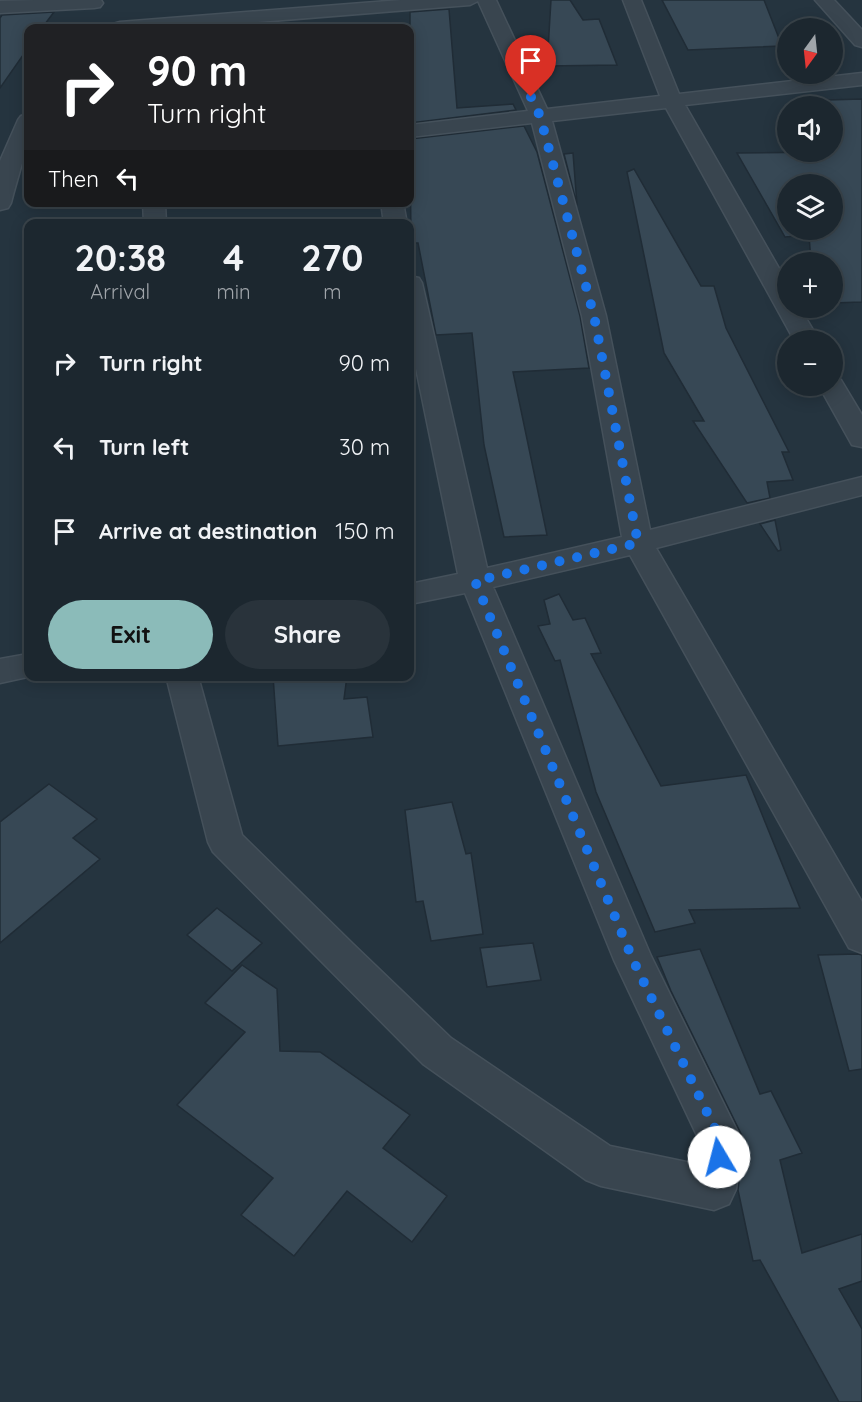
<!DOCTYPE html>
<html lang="en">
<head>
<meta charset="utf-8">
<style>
	:root { --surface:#1c272f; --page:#29333b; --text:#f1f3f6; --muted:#a0a5aa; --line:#3a444b; --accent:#8bbbb9 }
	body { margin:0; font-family:Quicksand,sans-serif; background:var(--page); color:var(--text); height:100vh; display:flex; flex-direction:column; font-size:22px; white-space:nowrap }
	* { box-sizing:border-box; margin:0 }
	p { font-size:20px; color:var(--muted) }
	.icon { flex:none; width:33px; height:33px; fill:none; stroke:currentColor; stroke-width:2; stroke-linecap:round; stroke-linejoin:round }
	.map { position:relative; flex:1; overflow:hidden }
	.details { position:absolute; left:24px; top:219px; width:390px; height:462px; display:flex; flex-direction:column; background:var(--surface); border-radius:12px; box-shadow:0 3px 15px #0003,0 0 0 2px var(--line) }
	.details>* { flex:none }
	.guide { position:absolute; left:24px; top:24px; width:390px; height:183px; border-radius:12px; box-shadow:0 3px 15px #0003,0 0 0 2px var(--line); background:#202124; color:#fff; overflow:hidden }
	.needle { width:39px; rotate:195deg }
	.tools { position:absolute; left:777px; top:18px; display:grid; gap:12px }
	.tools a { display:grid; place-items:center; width:66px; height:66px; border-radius:50%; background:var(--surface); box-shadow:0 3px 15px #0003,0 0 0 2px var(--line); font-size:30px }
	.pin { position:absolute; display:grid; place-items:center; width:51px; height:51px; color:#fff; margin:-62px -26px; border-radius:50% 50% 50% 0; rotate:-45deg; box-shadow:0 0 6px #0007 }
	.pin .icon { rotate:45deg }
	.me { position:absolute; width:66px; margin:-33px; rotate:352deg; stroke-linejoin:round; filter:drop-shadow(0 0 4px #0008) }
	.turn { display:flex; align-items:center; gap:21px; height:126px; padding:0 24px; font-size:27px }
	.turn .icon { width:78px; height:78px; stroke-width:2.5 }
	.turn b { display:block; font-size:42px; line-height:51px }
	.then { display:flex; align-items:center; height:57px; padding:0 24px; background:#0003; gap:12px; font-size:22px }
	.eta { display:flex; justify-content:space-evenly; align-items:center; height:102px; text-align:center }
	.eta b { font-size:36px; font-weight:800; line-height:42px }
	.button { display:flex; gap:12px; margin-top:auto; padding:12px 24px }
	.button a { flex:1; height:69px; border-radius:36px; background:var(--accent); color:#111; font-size:24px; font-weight:800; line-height:69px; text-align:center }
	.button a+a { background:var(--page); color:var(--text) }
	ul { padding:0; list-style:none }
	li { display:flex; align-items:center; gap:18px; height:84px; padding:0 24px }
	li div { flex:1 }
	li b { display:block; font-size:22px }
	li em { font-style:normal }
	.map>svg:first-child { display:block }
</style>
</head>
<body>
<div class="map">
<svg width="862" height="1402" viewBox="0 0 862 1402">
	<rect width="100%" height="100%" fill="#25343f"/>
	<path fill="#374855" stroke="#202c36" stroke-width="1.5" fill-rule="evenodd" d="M 551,0 L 570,0 L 583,20 L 599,19 L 617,65 L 547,66 Z
		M 662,0 L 764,0 L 782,46 L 688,50 Z
		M 449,9 L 457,108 L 513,104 L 516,110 L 410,123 L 410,12 Z
		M 54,12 L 42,28 L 28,28 L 28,48 L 0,88 L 0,18 L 2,15 Z
		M 862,99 L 862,302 L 832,303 L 832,262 L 811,262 L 809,235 L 785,237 L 737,153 L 832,152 L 832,106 L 794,106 L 792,101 ZM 788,184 L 832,184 L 832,230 L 788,230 Z
		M 524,126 L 537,152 L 580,316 L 589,368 L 513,372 L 547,535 L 504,537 L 484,445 L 472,333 L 436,335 L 418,243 L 411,243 L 410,139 Z
		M 573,153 L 577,205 L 564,154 Z
		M 634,169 L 701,286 L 714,286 L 726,328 L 789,452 L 782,452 L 793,480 L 767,482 L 770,498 L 747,503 L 693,421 L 704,421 L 664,353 L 627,172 Z
		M 775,520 L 781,550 L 778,551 L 760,524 Z
		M 559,594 L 573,620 L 585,618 L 601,653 L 591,654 L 661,786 L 746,775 L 800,908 L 689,910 L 695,923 L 655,932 L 596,792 L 560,660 L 555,661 L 538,626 L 550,624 L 544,600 Z
		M 273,676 L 347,676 L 344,699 L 367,697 L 373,737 L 278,746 Z
		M 49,784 L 97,819 L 73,838 L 100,859 L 0,943 L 0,822 Z
		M 452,802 L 466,854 L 471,853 L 483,934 L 431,941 L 423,901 L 416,902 L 405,810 Z
		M 217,908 L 262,943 L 232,971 L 187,935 Z
		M 533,943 L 541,980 L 487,987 L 480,948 Z
		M 700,949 L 760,1094 L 771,1091 L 802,1153 L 780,1160 L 802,1253 L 862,1234 L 862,1281 L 839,1289 L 862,1329 L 862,1402 L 839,1402 L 760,1260 L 753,1261 L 738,1190 L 744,1140 L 671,991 L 657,957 Z
		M 858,954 L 862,955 L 862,1069 L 849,1071 L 818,955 Z
		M 242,965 L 277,989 L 280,1051 L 320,1052 L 410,1115 L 383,1148 L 447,1196 L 412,1242 L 347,1191 L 294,1256 L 241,1215 L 273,1178 L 177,1105 L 245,1032 L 205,1003 Z"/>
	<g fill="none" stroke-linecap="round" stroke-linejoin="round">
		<defs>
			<path id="minor" d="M 35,0 L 101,0 L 103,3 L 100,7 L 94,8 L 0,13 L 0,1 Z
				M 401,0 L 496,0 L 547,109 L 660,96 L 623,0 L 641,0 L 679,94 L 862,73 L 862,85 L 685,105 L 788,284 L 788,308 L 800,308 L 819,340 L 794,340 L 666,108 L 552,121 L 606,316 L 650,530 L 862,477 L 862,495 L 656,548 L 862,902 L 862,953 L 849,948 L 630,555 L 493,587 L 651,956 L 742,1141 L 736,1189 L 729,1204 L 714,1210 L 601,1186 L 586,1180 L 423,1064 L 213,852 L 208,842 L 166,676 L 198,676 L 242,835 L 353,944 L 451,1038 L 610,1146 L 696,1164 L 700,1142 L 614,960 L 465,593 L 410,604 L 410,584 L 458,574 L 410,339 L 410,276 L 419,278 L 422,283 L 487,568 L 622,537 L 582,316 L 532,123 L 410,137 L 410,125 L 528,111 L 478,1 L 470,5 L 184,28 L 111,28 L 113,24 L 120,22 Z
				M 815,0 L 834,0 L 862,30 L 862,47 L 855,45 Z
				M 28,114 C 31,143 18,174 11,203 L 8,208 L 0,210 L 0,161 L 18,120 L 21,116 Z
				M 143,202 L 165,202 L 166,224 L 144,224 Z
				M 381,202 L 403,202 L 407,224 L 384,224 Z
				M 832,378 L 841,380 L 862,415 L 862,447 L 852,445 L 819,386 L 832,386 Z
				M 28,654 L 28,676 L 32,676 L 0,683 L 0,659 Z"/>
		</defs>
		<use href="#minor" stroke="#45515b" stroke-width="3"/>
		<use href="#minor" fill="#39454f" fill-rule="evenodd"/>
	</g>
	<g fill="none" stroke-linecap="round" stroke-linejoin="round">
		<path stroke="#1a73e8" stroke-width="10" stroke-dasharray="0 18" d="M 531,97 L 540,116 L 594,316 L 638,543 L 475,581 L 633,960 L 721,1141 L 719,1157"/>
	</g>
</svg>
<div class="tools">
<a><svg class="needle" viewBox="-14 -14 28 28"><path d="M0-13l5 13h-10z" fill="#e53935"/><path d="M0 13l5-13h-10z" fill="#a0a5aa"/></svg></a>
<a><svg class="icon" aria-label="sound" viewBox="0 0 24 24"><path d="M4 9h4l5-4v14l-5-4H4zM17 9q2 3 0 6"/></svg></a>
<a><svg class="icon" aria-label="layers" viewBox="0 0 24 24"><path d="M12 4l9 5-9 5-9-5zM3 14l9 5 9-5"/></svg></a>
<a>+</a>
<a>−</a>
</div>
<div class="pin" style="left:531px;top:97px;background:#d93025"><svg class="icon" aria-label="arrive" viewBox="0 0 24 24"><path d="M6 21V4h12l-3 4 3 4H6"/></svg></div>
<svg class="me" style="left:719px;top:1157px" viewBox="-20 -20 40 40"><circle r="19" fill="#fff"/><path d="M0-13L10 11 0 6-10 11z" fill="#1a73e8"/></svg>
<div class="guide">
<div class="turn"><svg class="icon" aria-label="right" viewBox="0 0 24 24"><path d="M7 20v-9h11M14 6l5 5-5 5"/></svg><div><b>90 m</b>Turn right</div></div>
<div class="then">Then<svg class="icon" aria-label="left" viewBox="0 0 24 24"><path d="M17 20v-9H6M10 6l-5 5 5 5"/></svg></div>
</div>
<section class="details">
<div class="eta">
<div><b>20:38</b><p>Arrival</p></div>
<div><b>4</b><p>min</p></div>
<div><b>270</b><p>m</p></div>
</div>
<ul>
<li><svg class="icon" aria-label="right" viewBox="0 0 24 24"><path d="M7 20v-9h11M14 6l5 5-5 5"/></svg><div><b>Turn right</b></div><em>90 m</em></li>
<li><svg class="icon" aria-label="left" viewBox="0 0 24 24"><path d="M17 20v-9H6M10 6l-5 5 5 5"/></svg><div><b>Turn left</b></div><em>30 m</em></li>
<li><svg class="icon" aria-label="arrive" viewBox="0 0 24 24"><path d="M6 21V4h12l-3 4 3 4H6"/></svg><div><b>Arrive at destination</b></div><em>150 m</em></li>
</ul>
<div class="button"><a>Exit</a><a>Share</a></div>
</section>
</div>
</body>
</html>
